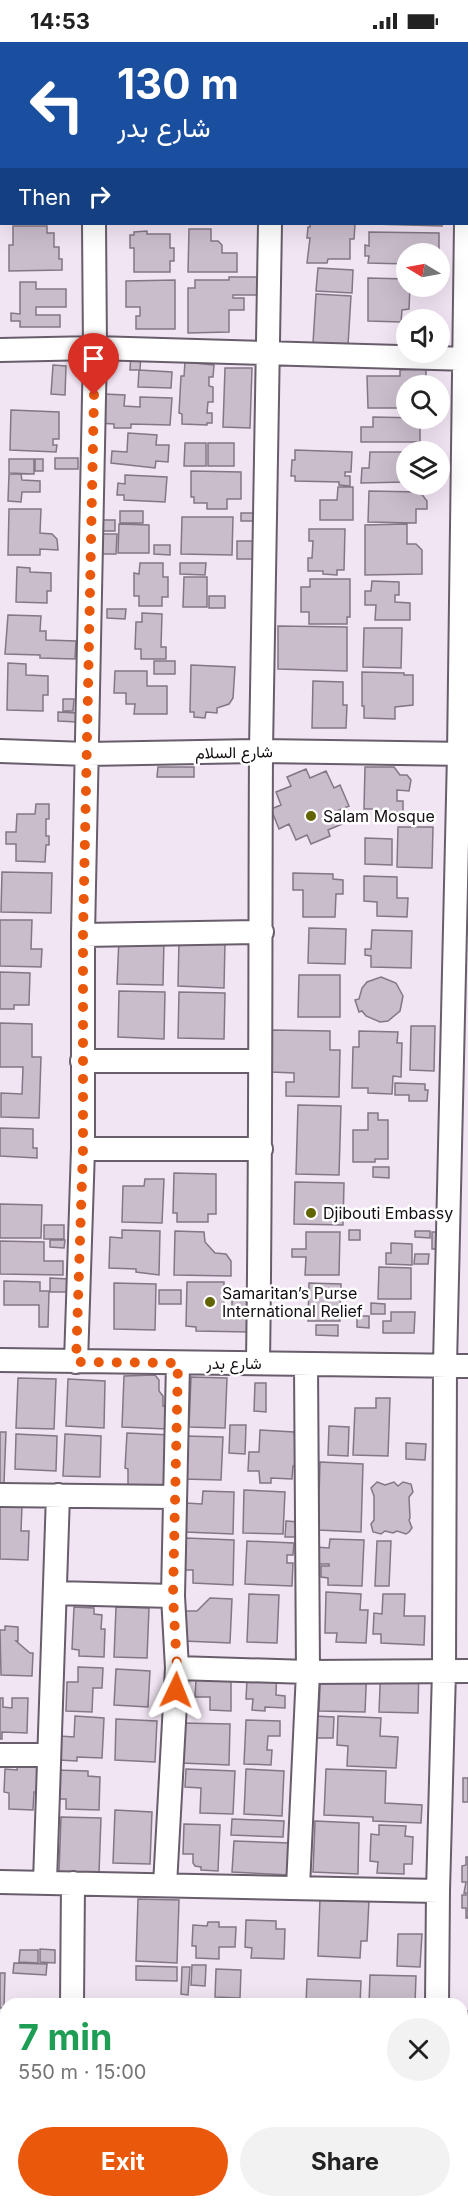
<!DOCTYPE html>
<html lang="en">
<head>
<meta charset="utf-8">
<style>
	:root { --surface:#fff; --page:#f2f2f2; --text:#222; --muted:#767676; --accent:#ea580c }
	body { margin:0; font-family:Inter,Vazirmatn,sans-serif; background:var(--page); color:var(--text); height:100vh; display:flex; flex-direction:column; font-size:22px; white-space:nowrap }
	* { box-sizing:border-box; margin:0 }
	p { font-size:20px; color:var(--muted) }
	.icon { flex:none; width:33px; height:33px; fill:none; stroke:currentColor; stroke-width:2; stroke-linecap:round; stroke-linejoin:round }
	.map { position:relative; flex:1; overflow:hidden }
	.details { position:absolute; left:0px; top:1956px; width:468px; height:210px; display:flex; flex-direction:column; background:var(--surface); border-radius:18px 18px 0 0; box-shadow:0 6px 24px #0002 }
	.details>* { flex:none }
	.hud { position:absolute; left:0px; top:0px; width:468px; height:183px; box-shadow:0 6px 24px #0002; background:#1a4fa0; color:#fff; overflow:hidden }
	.needle { width:39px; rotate:280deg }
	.buttons { position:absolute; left:396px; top:201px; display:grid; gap:12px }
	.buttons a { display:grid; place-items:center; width:54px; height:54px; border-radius:50%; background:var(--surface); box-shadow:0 6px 24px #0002; font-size:30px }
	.pin { position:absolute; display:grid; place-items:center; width:51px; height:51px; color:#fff; margin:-62px -26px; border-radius:50% 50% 50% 0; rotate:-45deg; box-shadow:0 0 6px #0007 }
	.pin .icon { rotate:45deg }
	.me { position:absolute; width:66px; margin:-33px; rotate:2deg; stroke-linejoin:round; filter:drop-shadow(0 0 4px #0008) }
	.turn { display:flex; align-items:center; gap:21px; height:126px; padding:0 18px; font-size:27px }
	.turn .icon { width:78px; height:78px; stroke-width:2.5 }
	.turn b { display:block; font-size:42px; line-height:51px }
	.then { display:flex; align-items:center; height:57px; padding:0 18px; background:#0003; gap:12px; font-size:22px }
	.round { display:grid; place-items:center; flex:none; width:63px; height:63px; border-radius:32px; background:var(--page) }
	.headline { display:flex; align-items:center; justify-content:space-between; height:102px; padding:0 18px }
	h1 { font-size:36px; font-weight:700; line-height:45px; color:#1e9e55 }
	.button { display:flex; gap:12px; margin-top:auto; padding:12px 18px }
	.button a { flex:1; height:69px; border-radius:36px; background:var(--accent); color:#fff; font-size:24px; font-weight:700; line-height:69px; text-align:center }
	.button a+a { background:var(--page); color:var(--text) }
	.status { display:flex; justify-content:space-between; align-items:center; height:42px; padding:0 30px; background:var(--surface); direction:ltr }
	.status svg { height:16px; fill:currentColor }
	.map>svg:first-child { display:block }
</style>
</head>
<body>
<div class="status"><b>14:53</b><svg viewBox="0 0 49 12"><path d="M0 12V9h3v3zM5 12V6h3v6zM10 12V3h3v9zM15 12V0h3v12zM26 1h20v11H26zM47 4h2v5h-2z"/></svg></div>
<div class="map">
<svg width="468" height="2166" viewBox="0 0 468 2166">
	<rect width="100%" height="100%" fill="#f1e4f3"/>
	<path fill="#c9bccb" stroke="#837785" stroke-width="1.5" d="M 0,0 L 13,0 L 2,2 L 2,27 Z
		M 110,0 L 176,0 L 110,2 Z
		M 304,0 L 356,0 L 356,2 L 304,2 Z
		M 310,182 L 355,182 L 354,197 L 350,197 L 350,217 L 328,217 L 327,221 L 307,221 L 310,196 L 307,196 L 308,185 L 310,185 Z
		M 373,182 L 442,182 L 442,184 Z
		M 13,184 L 47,184 L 47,191 L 54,191 L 54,205 L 59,205 L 59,217 L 62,217 L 62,228 L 9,229 L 9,203 L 13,203 Z
		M 189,187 L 211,187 L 211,199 L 218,199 L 222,203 L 222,211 L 237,211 L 237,230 L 188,230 Z
		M 147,189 L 147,192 L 170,192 L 170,206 L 174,206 L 174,219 L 170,219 L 170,230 L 134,230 L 134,206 L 130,206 L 130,193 L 134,193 L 134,190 Z
		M 369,190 L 439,191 L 439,212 L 406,212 L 406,222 L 368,221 L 369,214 L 365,214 L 365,203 L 369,204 Z
		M 318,226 L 353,228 L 352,251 L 316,249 Z
		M 229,235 L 265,235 L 265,253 L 233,253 L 233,256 L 244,256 L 244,268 L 229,268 L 229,290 L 188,291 L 188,246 L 195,246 L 195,238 L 229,238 Z
		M 368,236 L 406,237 L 406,244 L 410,244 L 409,267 L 402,268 L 401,280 L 368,279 Z
		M 175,238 L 175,287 L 136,287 L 136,274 L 140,274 L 140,265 L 126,265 L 126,239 Z
		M 20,240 L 36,240 L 36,247 L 66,247 L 66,265 L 36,265 L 36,273 L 60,273 L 60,285 L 20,285 L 20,279 L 11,279 L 11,271 L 20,272 Z
		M 316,252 L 351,254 L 348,303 L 313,301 Z
		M 131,311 L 141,311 L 140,328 L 130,328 Z
		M 185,320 L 214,323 L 213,335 L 209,335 L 209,344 L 213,345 L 213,360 L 208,360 L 207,371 L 212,371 L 212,381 L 207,381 L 207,383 L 182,382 L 182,372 L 179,371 L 181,334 L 184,334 Z
		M 53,323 L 66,324 L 65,353 L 51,352 Z
		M 225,326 L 252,326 L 250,386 L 223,385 Z
		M 426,327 L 426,344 L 406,344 L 406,357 L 403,361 L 403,366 L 368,366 L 367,334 L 400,334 L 400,328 Z
		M 139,328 L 172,330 L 171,346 L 138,345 Z
		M 104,352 L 125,353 L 124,364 L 140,365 L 140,355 L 172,356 L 170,383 L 131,382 L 131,386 L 114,386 L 114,382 L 99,381 Z
		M 11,368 L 59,370 L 59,397 L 53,397 L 53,403 L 57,403 L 56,410 L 10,408 Z
		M 373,375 L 420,376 L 420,400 L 361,400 L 361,385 L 373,385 Z
		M 128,391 L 157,393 L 156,403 L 169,403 L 168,420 L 156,419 L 155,426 L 111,421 L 112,409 L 127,410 Z
		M 185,401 L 206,401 L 206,424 L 184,424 Z
		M 208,401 L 234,401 L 234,424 L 208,424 Z
		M 295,408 L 352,410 L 351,430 L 345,430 L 345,434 L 350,434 L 350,444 L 339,443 L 339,440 L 295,439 L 295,434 L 291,434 L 292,418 L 295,418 Z
		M 370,410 L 406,410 L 406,440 L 361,441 L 362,426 L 369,426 Z
		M 55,416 L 78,416 L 78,427 L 55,427 Z
		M 9,417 L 34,417 L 34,432 L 9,431 Z
		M 35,417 L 43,417 L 43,429 L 35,429 Z
		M 191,429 L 241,430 L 241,457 L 227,457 L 227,467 L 207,467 L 207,461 L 194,461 L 194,455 L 191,455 Z
		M 9,432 L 21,432 L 22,438 L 40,439 L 40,450 L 22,450 L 21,460 L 8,459 Z
		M 125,433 L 167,435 L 165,460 L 124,458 L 124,453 L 117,453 L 118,441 L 125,442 Z
		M 338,445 L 353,445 L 353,478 L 320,478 L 320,458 L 337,458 Z
		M 369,449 L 420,450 L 427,459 L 427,467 L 416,467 L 416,481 L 368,480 Z
		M 9,467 L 41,467 L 40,491 L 52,492 L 57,497 L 58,508 L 40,507 L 40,513 L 8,513 Z
		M 120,469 L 143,469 L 143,481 L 120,481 Z
		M 241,471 L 258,471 L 258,479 L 241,479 Z
		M 182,475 L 233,475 L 232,513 L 181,512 Z
		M 96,478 L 115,478 L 115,489 L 95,489 Z
		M 119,482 L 149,483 L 149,511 L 118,511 Z
		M 407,482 L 407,502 L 416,502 L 422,508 L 422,532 L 365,533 L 365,483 Z
		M 309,487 L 345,487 L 344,528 L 337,528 L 337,533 L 323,532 L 323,529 L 308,529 L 308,516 L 312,516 L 313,499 L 309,499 Z
		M 94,492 L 117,492 L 116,512 L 94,512 Z
		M 237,499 L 259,499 L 259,517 L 237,517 Z
		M 154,503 L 170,503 L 170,513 L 154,512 Z
		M 140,521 L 163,521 L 163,535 L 168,535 L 168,555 L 162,555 L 162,564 L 139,564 L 139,554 L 134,554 L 134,531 L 139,532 Z
		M 180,521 L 206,521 L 205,533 L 180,532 Z
		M 17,525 L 30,526 L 30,530 L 51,531 L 51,549 L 47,549 L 47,561 L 16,560 Z
		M 184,535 L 207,535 L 207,565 L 183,565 Z
		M 310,537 L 350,537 L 350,575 L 347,575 L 347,582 L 309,582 L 309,570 L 301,570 L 301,545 L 310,545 Z
		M 372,539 L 399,540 L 399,553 L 395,553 L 395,560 L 410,561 L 410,578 L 375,578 L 376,563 L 365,563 L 365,549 L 371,549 Z
		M 209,554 L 225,554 L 225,566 L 209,566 Z
		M 107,567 L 126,567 L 125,577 L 107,576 Z
		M 142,571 L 162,572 L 161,605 L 166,605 L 166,617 L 141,617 L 141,607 L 135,607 L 136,580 L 142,580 Z
		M 8,573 L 41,574 L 40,589 L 46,589 L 46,598 L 76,599 L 75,617 L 40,616 L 40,613 L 5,612 Z
		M 278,584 L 347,585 L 347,629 L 278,627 Z
		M 364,586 L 402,586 L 401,626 L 363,625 Z
		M 154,619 L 175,619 L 175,632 L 154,632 Z
		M 8,621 L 26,622 L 26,633 L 48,634 L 48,653 L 43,653 L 43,669 L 7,668 Z
		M 191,623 L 235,625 L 233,656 L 229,662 L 217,666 L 217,671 L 206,670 L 205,676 L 194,675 L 194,670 L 190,670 Z
		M 115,629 L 147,629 L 147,644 L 167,644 L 167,672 L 134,672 L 135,662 L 126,662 L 126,651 L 114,651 Z
		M 362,630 L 404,631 L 404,633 L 413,633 L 413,663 L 395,665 L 395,677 L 364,676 L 364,664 L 362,664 Z
		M 313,639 L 343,640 L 343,663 L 347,663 L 346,686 L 312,686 Z
		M 63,657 L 74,657 L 73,669 L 63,669 Z
		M 58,670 L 77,671 L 77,680 L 58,679 Z
		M 158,725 L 194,725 L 194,735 L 157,735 Z
		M 365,725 L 394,725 L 400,733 L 407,733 L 411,738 L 409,749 L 397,748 L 397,759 L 403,759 L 403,772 L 376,771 L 376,767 L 364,767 Z
		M 306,727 L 310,736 L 326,729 L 334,746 L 340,743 L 349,764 L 337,769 L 342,782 L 328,788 L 330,794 L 311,802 L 307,793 L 296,798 L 289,782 L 279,787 L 271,767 L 281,763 L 276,750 L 291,744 L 287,735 Z
		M 36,762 L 49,762 L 49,777 L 46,777 L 46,794 L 49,794 L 49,803 L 46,803 L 45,820 L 16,819 L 16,802 L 6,802 L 6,790 L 16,790 L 17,772 L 35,772 Z
		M 398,785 L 433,785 L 432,826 L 397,825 Z
		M 365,796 L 392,797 L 392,823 L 365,822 Z
		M 2,830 L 52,831 L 51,871 L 1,870 Z
		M 293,831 L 333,832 L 333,837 L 343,838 L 343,852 L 336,852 L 335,875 L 303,875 L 303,848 L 293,848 Z
		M 364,834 L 397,835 L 397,856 L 408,856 L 407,875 L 377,874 L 377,860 L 364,859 Z
		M 0,878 L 32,878 L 31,907 L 42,907 L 41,925 L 0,924 Z
		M 309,886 L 346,887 L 345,922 L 308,921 Z
		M 372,888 L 412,889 L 411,926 L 371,925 L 371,914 L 365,913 L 365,907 L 371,907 Z
		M 119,896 L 164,897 L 163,943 L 117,942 Z
		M 179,899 L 225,900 L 224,946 L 178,944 Z
		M 0,930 L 30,931 L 29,963 L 14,963 L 14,967 L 0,967 Z
		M 299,933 L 340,933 L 340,975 L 298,975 Z
		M 381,935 L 396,941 L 403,954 L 400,969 L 388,979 L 380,980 L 366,974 L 362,969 L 359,970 L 355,958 L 359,957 L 362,946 L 367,940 Z
		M 119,949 L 165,950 L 164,997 L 118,995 Z
		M 179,950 L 225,951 L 224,997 L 178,996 Z
		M 0,981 L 32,982 L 32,1015 L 41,1015 L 39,1076 L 1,1075 L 1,1051 L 22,1052 L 23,1025 L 0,1025 Z
		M 411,984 L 435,984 L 434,1029 L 410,1028 Z
		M 272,988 L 330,989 L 330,1008 L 340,1008 L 339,1055 L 286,1054 L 286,1040 L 294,1040 L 294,1031 L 271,1030 Z
		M 359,989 L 398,990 L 397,1001 L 402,1001 L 401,1035 L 393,1034 L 392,1052 L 368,1051 L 368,1046 L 352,1046 L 353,1005 L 359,1005 Z
		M 395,1041 L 425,1042 L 425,1048 L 428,1048 L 427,1059 L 409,1059 L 409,1053 L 395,1053 Z
		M 298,1063 L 341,1064 L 339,1133 L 296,1132 Z
		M 368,1071 L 378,1071 L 378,1078 L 388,1078 L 388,1117 L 375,1117 L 375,1120 L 353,1120 L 353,1088 L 368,1088 Z
		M 0,1086 L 33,1087 L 33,1106 L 37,1106 L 37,1116 L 0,1114 Z
		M 373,1125 L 389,1125 L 389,1136 L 373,1135 Z
		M 174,1131 L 216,1132 L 216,1172 L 208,1172 L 208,1180 L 177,1180 L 177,1171 L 173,1171 Z
		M 145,1137 L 164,1137 L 162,1181 L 122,1180 L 123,1144 L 144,1144 Z
		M 295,1140 L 344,1141 L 343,1183 L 294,1182 Z
		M 0,1162 L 42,1163 L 41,1196 L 0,1196 Z
		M 44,1183 L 64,1183 L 64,1197 L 44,1197 Z
		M 122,1188 L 160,1189 L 159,1233 L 136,1230 L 136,1227 L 109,1226 L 110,1195 L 122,1196 Z
		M 349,1188 L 360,1188 L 360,1198 L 349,1198 Z
		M 175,1189 L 204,1190 L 205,1200 L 215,1211 L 226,1212 L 231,1219 L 231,1234 L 174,1233 Z
		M 415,1189 L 430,1189 L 430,1196 L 415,1195 Z
		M 306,1190 L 340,1190 L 339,1233 L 305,1233 L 306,1215 L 292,1215 L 292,1207 L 306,1207 Z
		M 432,1190 L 440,1190 L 439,1207 L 432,1207 Z
		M 50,1198 L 65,1198 L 64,1206 L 50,1205 Z
		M 0,1199 L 44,1200 L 44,1219 L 63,1219 L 63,1233 L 0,1232 Z
		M 391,1201 L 412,1202 L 412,1223 L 386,1222 L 386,1211 L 391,1211 Z
		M 415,1212 L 429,1212 L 428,1222 L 414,1222 Z
		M 379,1225 L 411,1226 L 411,1257 L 378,1257 Z
		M 50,1236 L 68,1237 L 68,1250 L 50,1250 Z
		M 4,1239 L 40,1240 L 40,1249 L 49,1249 L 48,1285 L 39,1285 L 39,1263 L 4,1263 Z
		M 187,1240 L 224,1240 L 224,1275 L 232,1275 L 232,1259 L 249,1259 L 248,1290 L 196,1289 L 196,1285 L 186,1284 Z
		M 114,1241 L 156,1242 L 155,1288 L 114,1287 Z
		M 309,1241 L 341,1242 L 340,1279 L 308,1279 Z
		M 159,1248 L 181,1248 L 181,1262 L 159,1262 Z
		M 371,1261 L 385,1262 L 385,1272 L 371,1272 Z
		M 391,1270 L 415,1270 L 414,1291 L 383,1291 L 383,1279 L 391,1279 Z
		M 357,1274 L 369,1274 L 369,1286 L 357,1285 Z
		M 316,1283 L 338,1283 L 338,1294 L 316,1293 Z
		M 155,1333 L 159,1338 L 159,1349 L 163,1354 L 163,1364 L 168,1364 L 167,1387 L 122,1385 L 124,1334 Z
		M 191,1335 L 227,1336 L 225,1386 L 189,1385 Z
		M 18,1336 L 56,1337 L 54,1387 L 16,1386 Z
		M 68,1337 L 105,1339 L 104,1386 L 66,1384 Z
		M 255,1341 L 266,1341 L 266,1370 L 254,1369 Z
		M 376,1356 L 390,1356 L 388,1414 L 353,1413 L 355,1366 L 376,1366 Z
		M 230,1383 L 246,1383 L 245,1412 L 229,1411 Z
		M 329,1384 L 349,1385 L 348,1414 L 328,1413 Z
		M 260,1388 L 294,1390 L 294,1392 L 299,1392 L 298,1424 L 293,1424 L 292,1437 L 271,1436 L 271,1441 L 260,1441 L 259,1429 L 248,1429 L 249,1410 L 259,1410 Z
		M 0,1390 L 6,1390 L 4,1441 L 0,1441 Z
		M 127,1391 L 171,1393 L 169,1446 L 128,1445 L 128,1427 L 125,1426 Z
		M 16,1392 L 57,1394 L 56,1429 L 15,1427 Z
		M 65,1392 L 101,1394 L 100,1435 L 63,1434 Z
		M 185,1394 L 223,1395 L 221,1438 L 183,1437 Z
		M 406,1401 L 426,1402 L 425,1418 L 406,1417 Z
		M 320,1420 L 363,1422 L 361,1490 L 318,1488 Z
		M 377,1440 L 385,1443 L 394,1440 L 398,1444 L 403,1440 L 411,1442 L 413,1450 L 409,1455 L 410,1476 L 409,1478 L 412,1486 L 409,1490 L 406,1492 L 397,1489 L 393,1491 L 385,1489 L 381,1492 L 373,1490 L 371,1482 L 374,1478 L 374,1454 L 371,1446 Z
		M 244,1448 L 285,1450 L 283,1492 L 243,1491 Z
		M 203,1449 L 234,1450 L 233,1492 L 185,1490 L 186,1461 L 202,1462 Z
		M 0,1463 L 22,1464 L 21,1489 L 29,1489 L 28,1518 L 0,1517 Z
		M 286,1479 L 299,1480 L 298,1495 L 285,1495 Z
		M 186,1496 L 234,1498 L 233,1543 L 193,1541 L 193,1528 L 185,1528 Z
		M 330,1497 L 364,1498 L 362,1544 L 328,1543 L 328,1536 L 321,1535 L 321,1524 L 329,1524 L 329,1522 L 315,1522 L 316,1505 L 329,1506 Z
		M 247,1499 L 294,1501 L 293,1513 L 287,1513 L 287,1521 L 293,1521 L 292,1544 L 245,1542 Z
		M 377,1499 L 391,1499 L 389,1544 L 375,1544 Z
		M 326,1550 L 361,1552 L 360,1568 L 368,1568 L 366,1601 L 336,1600 L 337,1591 L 325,1591 Z
		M 249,1552 L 279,1553 L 277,1601 L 247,1600 Z
		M 383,1552 L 405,1552 L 404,1574 L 425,1574 L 424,1603 L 381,1601 L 381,1592 L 373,1592 L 374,1571 L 382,1572 Z
		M 210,1556 L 232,1557 L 230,1601 L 184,1599 L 185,1569 L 197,1569 Z
		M 74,1565 L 94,1566 L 94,1572 L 102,1573 L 101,1587 L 105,1587 L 104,1615 L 79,1614 L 79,1608 L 72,1607 Z
		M 116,1565 L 149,1566 L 147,1616 L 114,1615 Z
		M 5,1584 L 18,1585 L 18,1599 L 16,1599 L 30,1611 L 33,1611 L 32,1634 L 1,1633 L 0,1588 L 5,1588 Z
		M 197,1619 L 231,1621 L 231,1669 L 210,1668 L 210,1655 L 195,1655 Z
		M 248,1619 L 277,1620 L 276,1653 L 285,1654 L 285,1666 L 265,1665 L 265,1669 L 252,1668 L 253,1657 L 246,1657 Z
		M 381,1620 L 419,1622 L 418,1671 L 379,1670 Z
		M 321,1621 L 367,1622 L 365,1670 L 319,1669 Z
		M 78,1625 L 103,1626 L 102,1646 L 93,1646 L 92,1670 L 66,1669 L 67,1640 L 78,1640 Z
		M 116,1627 L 150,1629 L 148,1665 L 114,1663 Z
		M 0,1656 L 3,1656 L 3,1665 L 12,1666 L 12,1656 L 28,1656 L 27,1691 L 2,1690 L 2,1697 L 0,1697 Z
		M 75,1674 L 104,1676 L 102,1716 L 77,1715 L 77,1719 L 59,1718 L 60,1694 L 74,1695 Z
		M 314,1674 L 334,1675 L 333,1696 L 313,1696 Z
		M 338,1674 L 381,1676 L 380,1694 L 398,1695 L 396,1726 L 347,1724 L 348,1704 L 337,1703 Z
		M 116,1677 L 157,1679 L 155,1720 L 115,1718 Z
		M 246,1678 L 280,1679 L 280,1694 L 268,1694 L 267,1708 L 272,1708 L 271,1723 L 244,1722 Z
		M 182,1681 L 230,1682 L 229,1723 L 181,1721 Z
		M 18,1718 L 39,1719 L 38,1750 L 34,1750 L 33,1768 L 9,1767 L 9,1751 L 4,1750 L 5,1727 L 17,1728 Z
		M 186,1727 L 235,1729 L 233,1772 L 200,1771 L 201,1746 L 185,1745 Z
		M 246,1727 L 284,1729 L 282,1774 L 244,1772 Z
		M 326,1727 L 386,1729 L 385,1761 L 422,1763 L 421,1781 L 373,1779 L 373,1775 L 324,1773 Z
		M 54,1728 L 88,1729 L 88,1734 L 100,1735 L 99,1768 L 66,1767 L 66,1757 L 53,1757 Z
		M 463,1736 L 468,1736 L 468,1760 L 463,1760 Z
		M 115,1768 L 152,1770 L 150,1822 L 113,1821 Z
		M 61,1775 L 101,1776 L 99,1831 L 59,1830 Z
		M 232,1777 L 284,1779 L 283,1795 L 231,1793 Z
		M 315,1779 L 359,1781 L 358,1832 L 313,1830 Z
		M 184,1782 L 220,1783 L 218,1829 L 201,1828 L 201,1825 L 195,1824 L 193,1821 L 193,1812 L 183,1812 Z
		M 379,1783 L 406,1784 L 405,1794 L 413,1795 L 412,1822 L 404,1822 L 404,1832 L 377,1831 L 378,1820 L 370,1819 L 371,1792 L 379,1793 Z
		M 234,1799 L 290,1801 L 289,1833 L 232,1830 Z
		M 466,1815 L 468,1815 L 468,1876 L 466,1876 L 466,1866 L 462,1866 L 462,1853 L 466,1853 L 466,1851 L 464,1851 L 466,1840 L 462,1840 L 462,1824 L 466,1823 Z
		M 320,1856 L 369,1858 L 367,1899 L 361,1899 L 360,1916 L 318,1914 Z
		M 138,1857 L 179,1858 L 177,1921 L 136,1919 Z
		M 246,1878 L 276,1879 L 276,1887 L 285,1887 L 284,1917 L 251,1916 L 252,1906 L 245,1905 Z
		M 208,1880 L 219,1880 L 219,1885 L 236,1885 L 235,1905 L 219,1905 L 219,1917 L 196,1916 L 196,1904 L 192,1904 L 193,1883 L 207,1884 Z
		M 398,1892 L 422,1892 L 420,1925 L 397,1924 Z
		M 40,1907 L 55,1908 L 55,1921 L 40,1920 Z
		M 20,1908 L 38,1908 L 38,1921 L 19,1920 Z
		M 14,1921 L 47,1922 L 46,1933 L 13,1931 Z
		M 192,1923 L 206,1923 L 205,1944 L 191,1943 Z
		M 136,1924 L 177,1925 L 177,1939 L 136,1938 Z
		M 182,1925 L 190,1925 L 188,1953 L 181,1952 Z
		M 216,1927 L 241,1928 L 240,1956 L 215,1955 Z
		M 0,1931 L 5,1931 L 4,1966 L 0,1966 Z
		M 370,1933 L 416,1934 L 415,1962 L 369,1962 Z
		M 307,1937 L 361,1939 L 360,1962 L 306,1962 Z
		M 462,1969 L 468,1969 L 468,2009 L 462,2009 Z"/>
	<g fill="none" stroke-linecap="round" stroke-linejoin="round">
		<defs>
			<path id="minor" d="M 93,2 L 93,0
				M 272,2 L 272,0
				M 0,61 L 2,61
				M 466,69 L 468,69
				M 466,166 L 468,106
				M 0,308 L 95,306 L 468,317
				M 0,709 L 87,712 L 261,709 L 468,712
				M 83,893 L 262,890
				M 82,1019 L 259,1019
				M 83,1107 L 261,1107
				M 0,1318 L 468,1324
				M 76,1320 L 83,1107 L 83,893 L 95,306 L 94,182
				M 258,1320 C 261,1116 260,912 261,708 C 263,532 267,357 270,182
				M 0,1453 L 175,1455
				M 55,1551 L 173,1554
				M 177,1626 L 308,1630 L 468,1629
				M 0,1713 L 48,1713
				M 0,1840 L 438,1849
				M 45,1840 L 58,1453
				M 165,1843 L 177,1626 L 173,1554 L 178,1321
				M 298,1845 L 308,1630 L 306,1322
				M 72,1962 L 73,1841
				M 437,1962 L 438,1849 L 444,1629 L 445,1323 L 459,712 L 466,182
				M 462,2021 L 468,2022
				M 0,2031 L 6,2031
				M 392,2166 L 393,2160"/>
			<path id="major" d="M 0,2079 L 6,2079
				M 462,2085 L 468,2085
				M 0,2108 L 6,2108
				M 462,2115 L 468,2114"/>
		</defs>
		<use href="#minor" stroke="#685d6a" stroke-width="26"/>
		<use href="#major" stroke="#685d6a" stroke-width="32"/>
		<use href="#minor" stroke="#fff" stroke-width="22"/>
		<use href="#major" stroke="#fff" stroke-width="28"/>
	</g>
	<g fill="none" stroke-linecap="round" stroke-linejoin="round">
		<path stroke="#ea580c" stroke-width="10" stroke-dasharray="0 18" d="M 94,353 L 83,893 L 83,1107 L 76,1320 L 178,1321 L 173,1554 L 177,1626 L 176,1648"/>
	</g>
	<g fill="#626400" stroke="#fff" stroke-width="2">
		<circle cx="311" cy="774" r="6"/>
		<circle cx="311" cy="1171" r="6"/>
		<circle cx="210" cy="1260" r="6"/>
	</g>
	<g text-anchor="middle" stroke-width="5" stroke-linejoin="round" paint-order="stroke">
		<g font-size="16" fill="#130e13" stroke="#fff">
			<text transform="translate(234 710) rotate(-1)" y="6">شارع السلام</text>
			<text x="234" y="1327">شارع بدر</text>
		</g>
		<g font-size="16" fill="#130e13" stroke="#fff" text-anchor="start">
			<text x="323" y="780">Salam Mosque</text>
			<text x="323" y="1177">Djibouti Embassy</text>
			<text x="222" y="1257">Samaritan’s Purse<tspan x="222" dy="18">International Relief</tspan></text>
		</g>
	</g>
</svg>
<div class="buttons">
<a><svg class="needle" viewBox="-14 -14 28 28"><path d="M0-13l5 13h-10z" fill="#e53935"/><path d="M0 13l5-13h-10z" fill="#767676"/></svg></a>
<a><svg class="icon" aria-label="sound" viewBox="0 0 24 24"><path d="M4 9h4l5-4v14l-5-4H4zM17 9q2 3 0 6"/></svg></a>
<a><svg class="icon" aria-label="search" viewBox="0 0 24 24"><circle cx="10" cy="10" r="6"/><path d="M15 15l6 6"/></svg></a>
<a><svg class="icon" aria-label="layers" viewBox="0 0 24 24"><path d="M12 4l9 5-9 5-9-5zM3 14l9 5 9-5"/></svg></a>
</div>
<div class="pin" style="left:94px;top:353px;background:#d93025"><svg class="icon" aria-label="arrive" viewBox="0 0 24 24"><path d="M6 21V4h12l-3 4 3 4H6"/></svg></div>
<svg class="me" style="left:176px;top:1648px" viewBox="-20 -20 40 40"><path d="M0-17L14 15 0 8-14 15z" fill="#ea580c" stroke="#fff" stroke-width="4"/></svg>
<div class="hud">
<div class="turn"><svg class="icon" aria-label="left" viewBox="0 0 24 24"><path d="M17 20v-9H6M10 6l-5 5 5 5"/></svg><div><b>130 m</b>شارع بدر</div></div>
<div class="then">Then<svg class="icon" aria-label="right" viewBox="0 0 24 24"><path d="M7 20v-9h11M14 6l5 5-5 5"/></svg></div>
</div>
<section class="details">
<div class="headline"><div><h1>7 min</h1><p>550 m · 15:00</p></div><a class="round"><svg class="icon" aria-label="close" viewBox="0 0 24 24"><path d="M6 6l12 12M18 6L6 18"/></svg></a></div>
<div class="button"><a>Exit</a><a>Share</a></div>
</section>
</div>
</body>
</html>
